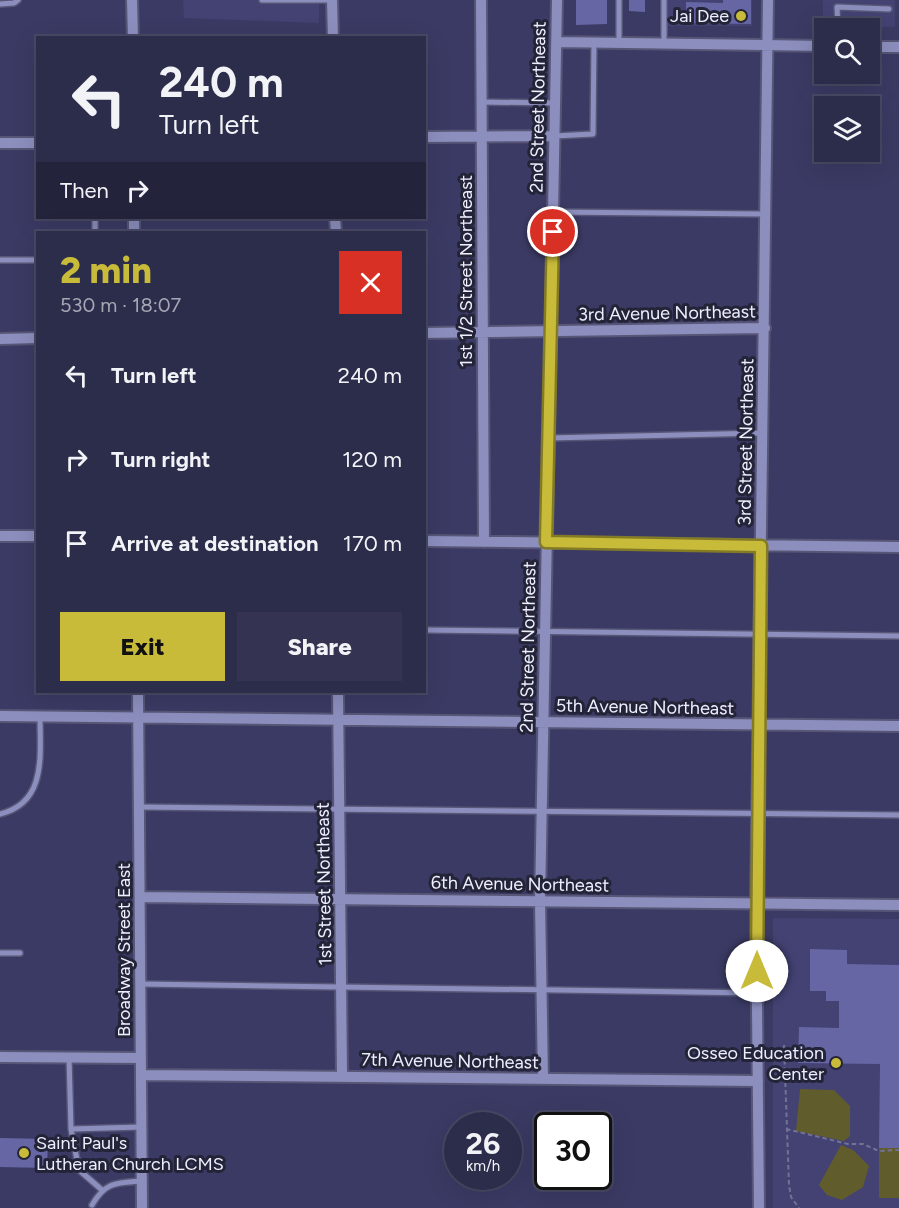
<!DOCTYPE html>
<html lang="en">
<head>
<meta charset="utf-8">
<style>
	:root { --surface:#2c2c4b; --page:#343452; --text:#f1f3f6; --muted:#a6a7b5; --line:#484863; --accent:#c9bb3a }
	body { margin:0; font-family:Figtree,sans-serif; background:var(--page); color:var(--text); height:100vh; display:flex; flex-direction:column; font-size:22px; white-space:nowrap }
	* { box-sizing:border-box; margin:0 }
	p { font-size:20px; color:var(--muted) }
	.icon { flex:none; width:33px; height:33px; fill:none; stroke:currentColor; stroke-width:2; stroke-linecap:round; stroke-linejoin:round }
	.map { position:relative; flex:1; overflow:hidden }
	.sheet { position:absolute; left:36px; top:231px; width:390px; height:462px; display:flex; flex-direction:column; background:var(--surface); border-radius:0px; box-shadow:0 6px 24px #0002,0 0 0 2px var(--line) }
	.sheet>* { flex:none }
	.hud { position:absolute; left:36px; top:36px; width:390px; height:183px; border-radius:0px; box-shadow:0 6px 24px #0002,0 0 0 2px var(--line); background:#2c2c4b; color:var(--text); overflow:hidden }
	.tools { position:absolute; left:814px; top:18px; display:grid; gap:12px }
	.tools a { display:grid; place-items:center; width:66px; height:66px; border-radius:0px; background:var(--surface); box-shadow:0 6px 24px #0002,0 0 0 2px var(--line); font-size:30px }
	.speed { position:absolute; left:444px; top:1112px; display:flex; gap:12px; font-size:30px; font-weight:700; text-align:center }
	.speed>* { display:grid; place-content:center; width:78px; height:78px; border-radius:50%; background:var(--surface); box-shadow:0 6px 24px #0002,0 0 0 2px var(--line); line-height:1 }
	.speed small { font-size:15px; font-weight:400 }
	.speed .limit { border:3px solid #111; border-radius:9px; background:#fff; color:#111 }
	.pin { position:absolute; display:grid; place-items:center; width:51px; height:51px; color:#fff; margin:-26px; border:3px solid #fff; border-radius:50%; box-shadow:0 2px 6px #0007 }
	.me { position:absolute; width:66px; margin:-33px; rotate:0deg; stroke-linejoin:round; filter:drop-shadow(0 0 4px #0008) }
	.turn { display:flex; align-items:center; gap:21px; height:126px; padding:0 24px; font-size:27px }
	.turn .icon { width:78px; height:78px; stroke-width:2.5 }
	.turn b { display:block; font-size:42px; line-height:51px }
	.then { display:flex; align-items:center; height:57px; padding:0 24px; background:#0003; gap:12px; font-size:22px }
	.round { display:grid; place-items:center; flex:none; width:63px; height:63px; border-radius:0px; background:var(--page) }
	.overview { display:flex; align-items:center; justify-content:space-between; height:102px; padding:0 24px }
	h1 { font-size:36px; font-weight:800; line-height:45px; color:var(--accent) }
	.action { display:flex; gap:12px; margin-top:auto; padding:12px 24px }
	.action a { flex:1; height:69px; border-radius:0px; background:var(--accent); color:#111; font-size:24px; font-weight:800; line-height:69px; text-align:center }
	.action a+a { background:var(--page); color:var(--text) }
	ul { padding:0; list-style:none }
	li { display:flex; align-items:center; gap:18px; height:84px; padding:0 24px }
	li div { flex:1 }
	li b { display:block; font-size:22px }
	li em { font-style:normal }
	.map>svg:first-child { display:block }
</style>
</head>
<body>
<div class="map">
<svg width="899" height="1208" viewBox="0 0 899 1208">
	<rect width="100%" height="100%" fill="#3b3a64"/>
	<path fill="#434273" d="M 183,0 L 319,0 L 319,23 L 184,18 Z
		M 666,0 L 752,0 L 752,26 L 666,26 Z
		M 823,0 L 895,0 L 895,27 L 823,26 Z
		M 773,918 L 899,919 L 899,1208 L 773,1208 Z"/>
	<path fill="#615c2c" d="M 800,1089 L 834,1090 L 850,1106 L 850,1136 L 844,1141 L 796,1131 Z
		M 841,1145 L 853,1150 L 869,1166 L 863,1187 L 842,1200 L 827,1195 L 819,1185 Z
		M 879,1148 L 899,1148 L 899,1198 L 879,1198 Z"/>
	<path fill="#6666a4" d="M 576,0 L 607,0 L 607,24 L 576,25 Z
		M 629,0 L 645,0 L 645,12 L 629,11 Z
		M 723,0 L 751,0 L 751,24 L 686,23 L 686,2 L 723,3 Z
		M 810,949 L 847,950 L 847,964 L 899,965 L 899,1148 L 879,1148 L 880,1064 L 798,1063 L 799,1027 L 839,1028 L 839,1001 L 826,1001 L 826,991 L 810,991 Z
		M 0,1138 L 48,1139 L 47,1168 L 0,1167 Z"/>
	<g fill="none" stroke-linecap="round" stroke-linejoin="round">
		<defs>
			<path id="service" d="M 262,0 L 332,0
				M 619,0 L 619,43
				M 664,0 L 664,43
				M 0,4 L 14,3 L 18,0
				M 838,28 L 837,7 L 889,9
				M 481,102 L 555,103
				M 554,136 L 593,134 L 594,42
				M 553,212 L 764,214
				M 95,218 L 95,232
				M 0,260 L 38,260
				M 549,438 L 763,433
				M 424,630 L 899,636
				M 139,807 L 899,815
				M 0,814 C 47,803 40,755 40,716
				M 0,953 L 20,953
				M 141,984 L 757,993
				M 69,1057 L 71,1129
				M 102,1190 L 79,1170 L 71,1129 L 141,1127
				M 92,1205 C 106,1181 117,1183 142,1181"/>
			<path id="minor" d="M 132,0 L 133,38
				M 332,0 L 333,38
				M 481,0 L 484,542
				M 557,42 L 825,46
				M 870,47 L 899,47
				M 424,137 L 554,136
				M 0,143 L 38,143
				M 134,218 L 134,232
				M 335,218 L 336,232
				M 424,333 L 765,328
				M 0,339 L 38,338
				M 0,536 L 38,536
				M 424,541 L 899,547
				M 138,692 L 142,1208
				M 338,692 L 342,1075
				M 0,716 L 899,726
				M 140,897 L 899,905
				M 0,1057 L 141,1058
				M 141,1075 L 758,1081
				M 543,1079 L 540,901 L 557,0
				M 759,1208 L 756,904 L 768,0"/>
		</defs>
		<use href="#service" stroke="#575677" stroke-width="8"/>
		<use href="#minor" stroke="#575677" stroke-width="14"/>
		<path stroke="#727294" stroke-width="2" stroke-dasharray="4.5 3" stroke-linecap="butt" d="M 784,1045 L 789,1185 L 791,1197 L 799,1208
			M 786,1129 L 848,1144 L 863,1144 L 879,1151 L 899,1150"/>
		<use href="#service" stroke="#8c8ebe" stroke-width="5"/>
		<use href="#minor" stroke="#8c8ebe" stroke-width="10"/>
	</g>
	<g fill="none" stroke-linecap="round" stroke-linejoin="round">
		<defs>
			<path id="route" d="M 553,232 L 546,542 L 761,546 L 757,971"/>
		</defs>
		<use href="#route" stroke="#837a26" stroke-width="15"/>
		<use href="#route" stroke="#c9bb3a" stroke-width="10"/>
	</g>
	<g fill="#c9bb3a" stroke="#242438" stroke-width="2">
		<circle cx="741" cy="16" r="6"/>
		<circle cx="836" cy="1063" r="6"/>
		<circle cx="24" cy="1153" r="6"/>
	</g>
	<g text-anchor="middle" stroke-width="6" stroke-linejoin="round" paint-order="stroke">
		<g font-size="18" fill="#edeefe" stroke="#242438" text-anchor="end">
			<text x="729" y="22">Jai Dee</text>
			<text x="824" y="1059">Osseo Education<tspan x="824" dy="21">Center</tspan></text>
			<text x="36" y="1149" text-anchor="start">Saint Paul's<tspan x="36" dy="21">Lutheran Church LCMS</tspan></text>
		</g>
		<g font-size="18" fill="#edeefe" stroke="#242438">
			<text transform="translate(538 107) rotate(-89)" y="6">2nd Street Northeast</text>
			<text transform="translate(466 271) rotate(-90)" y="6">1st 1/2 Street Northeast</text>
			<text transform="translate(667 313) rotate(-1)" y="6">3rd Avenue Northeast</text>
			<text transform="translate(746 442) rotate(-89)" y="6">3rd Street Northeast</text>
			<text transform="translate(528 647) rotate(-89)" y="6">2nd Street Northeast</text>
			<text transform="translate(645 707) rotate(1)" y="6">5th Avenue Northeast</text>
			<text transform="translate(324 884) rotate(-91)" y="6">1st Street Northeast</text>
			<text transform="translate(520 884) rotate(1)" y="6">6th Avenue Northeast</text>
			<text transform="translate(124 950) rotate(-90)" y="6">Broadway Street East</text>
			<text transform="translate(450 1061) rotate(1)" y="6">7th Avenue Northeast</text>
		</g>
	</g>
</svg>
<div class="tools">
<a><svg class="icon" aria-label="search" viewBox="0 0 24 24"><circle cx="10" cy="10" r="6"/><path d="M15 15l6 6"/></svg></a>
<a><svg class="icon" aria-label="layers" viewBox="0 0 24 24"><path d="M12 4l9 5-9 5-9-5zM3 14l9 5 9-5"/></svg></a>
</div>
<div class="speed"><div>26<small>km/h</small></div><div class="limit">30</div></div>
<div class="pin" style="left:553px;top:232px;background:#d93025"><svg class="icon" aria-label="arrive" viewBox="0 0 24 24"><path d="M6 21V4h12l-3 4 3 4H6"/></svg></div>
<svg class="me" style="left:757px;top:971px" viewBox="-20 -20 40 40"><circle r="19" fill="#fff"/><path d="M0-13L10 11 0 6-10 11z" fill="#c9bb3a"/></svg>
<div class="hud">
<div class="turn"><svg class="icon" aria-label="left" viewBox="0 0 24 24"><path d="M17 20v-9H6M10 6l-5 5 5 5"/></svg><div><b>240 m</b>Turn left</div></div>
<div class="then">Then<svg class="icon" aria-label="right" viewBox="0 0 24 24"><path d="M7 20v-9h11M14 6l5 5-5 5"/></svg></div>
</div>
<section class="sheet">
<div class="overview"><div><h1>2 min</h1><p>530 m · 18:07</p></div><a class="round" style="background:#d93025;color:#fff"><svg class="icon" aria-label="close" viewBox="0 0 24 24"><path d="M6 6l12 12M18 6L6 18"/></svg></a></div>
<ul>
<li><svg class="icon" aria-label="left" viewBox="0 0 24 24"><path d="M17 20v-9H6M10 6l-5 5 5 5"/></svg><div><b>Turn left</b></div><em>240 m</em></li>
<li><svg class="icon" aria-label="right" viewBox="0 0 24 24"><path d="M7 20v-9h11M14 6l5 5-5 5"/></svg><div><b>Turn right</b></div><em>120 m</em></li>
<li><svg class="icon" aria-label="arrive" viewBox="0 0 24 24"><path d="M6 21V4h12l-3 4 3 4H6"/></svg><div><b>Arrive at destination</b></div><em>170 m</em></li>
</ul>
<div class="action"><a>Exit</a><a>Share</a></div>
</section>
</div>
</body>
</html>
